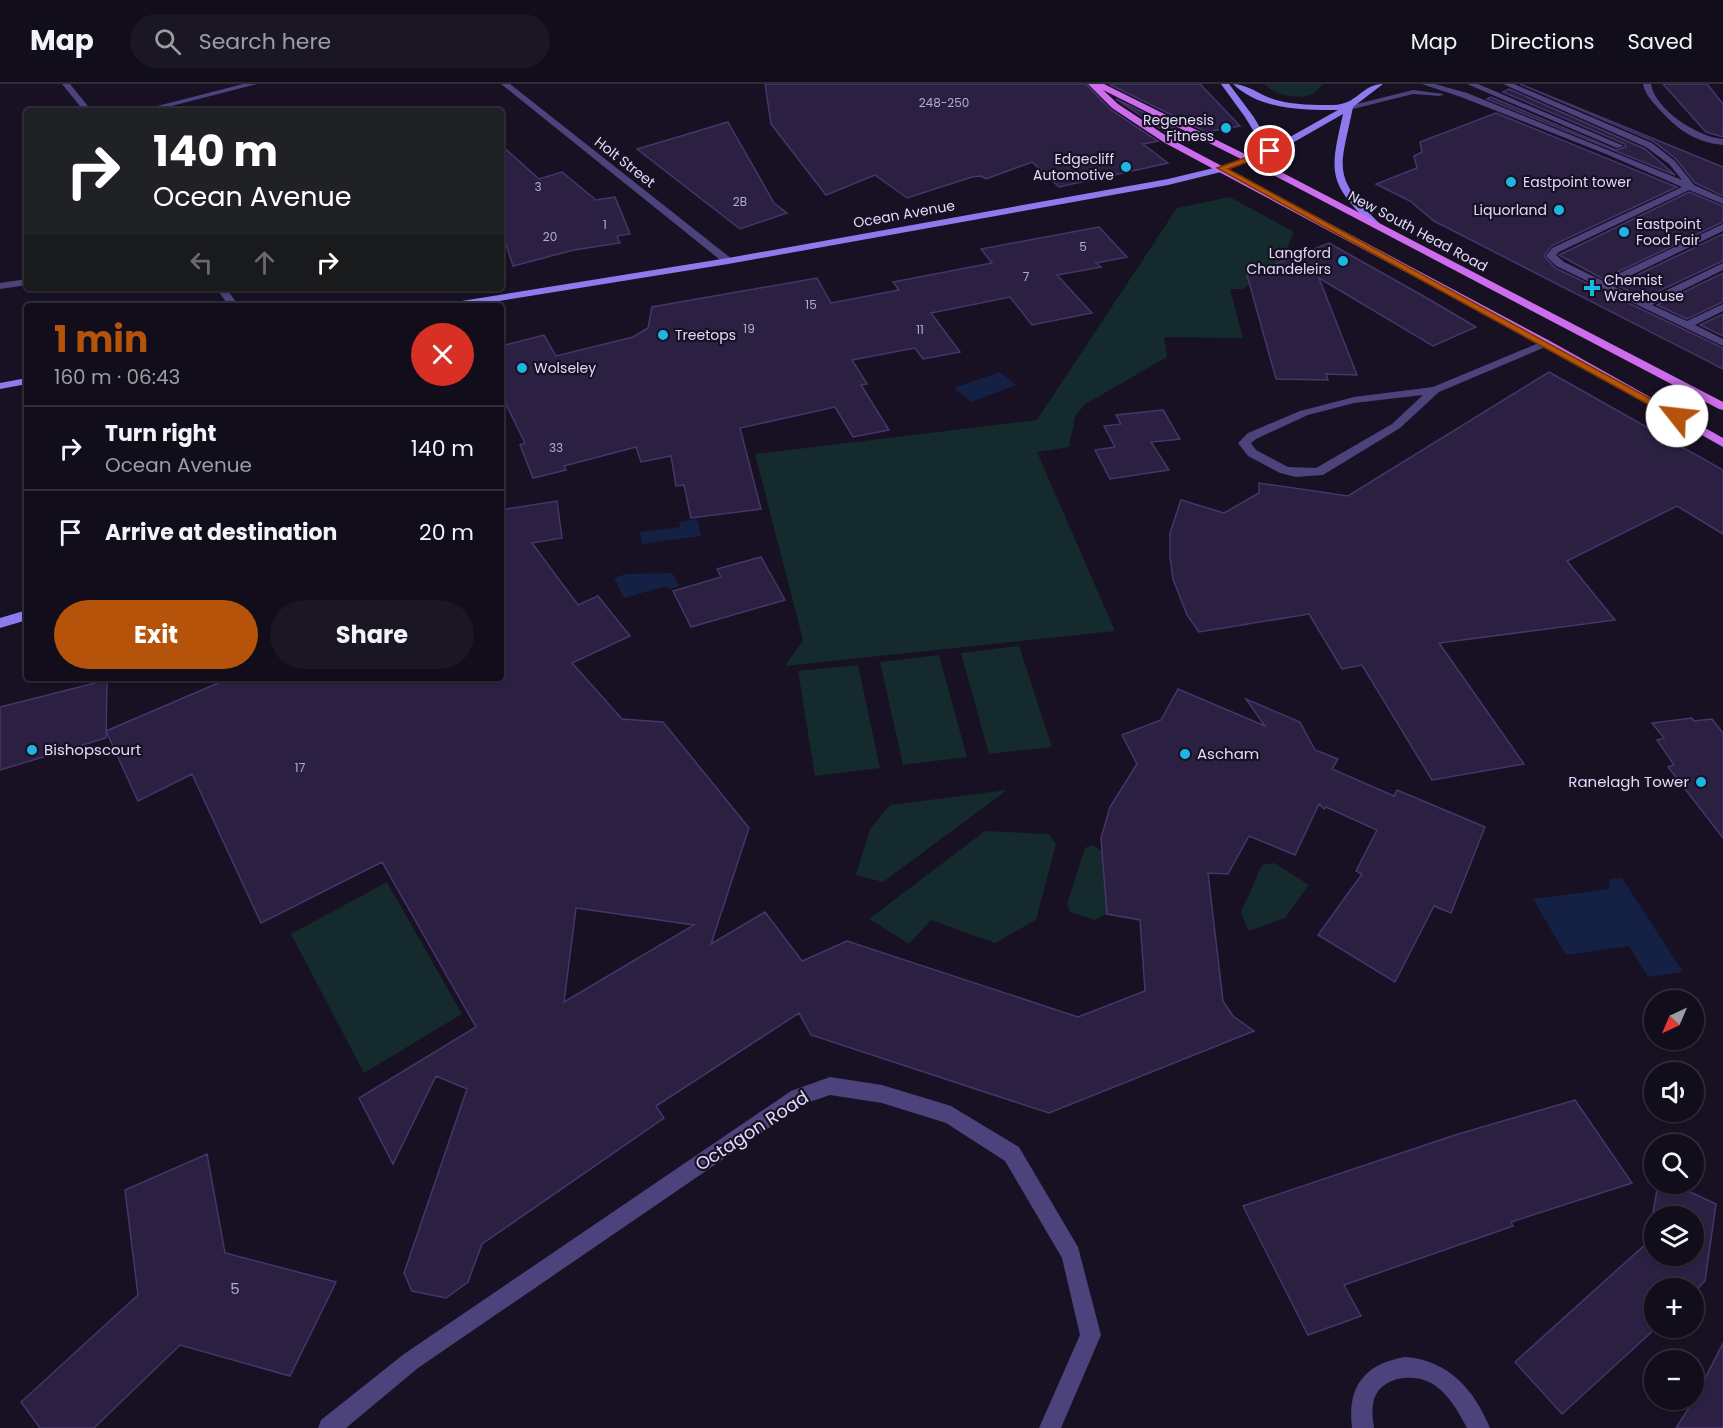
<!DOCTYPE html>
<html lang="en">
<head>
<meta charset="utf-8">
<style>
	:root { --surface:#110d1a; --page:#1a1623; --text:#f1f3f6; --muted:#9c9ca2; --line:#302d39; --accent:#b45309 }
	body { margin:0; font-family:Poppins,sans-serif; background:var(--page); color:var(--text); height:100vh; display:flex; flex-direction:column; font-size:22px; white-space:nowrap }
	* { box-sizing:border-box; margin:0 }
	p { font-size:20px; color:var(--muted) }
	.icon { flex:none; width:33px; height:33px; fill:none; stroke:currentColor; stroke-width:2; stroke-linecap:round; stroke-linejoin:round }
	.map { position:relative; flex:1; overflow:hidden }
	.details { position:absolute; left:24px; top:219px; width:480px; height:378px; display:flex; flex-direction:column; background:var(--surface); border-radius:6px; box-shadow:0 2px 4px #0004,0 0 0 2px var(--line) }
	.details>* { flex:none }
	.guide { position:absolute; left:24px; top:24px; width:480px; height:183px; border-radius:6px; box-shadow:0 2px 4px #0004,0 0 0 2px var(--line); background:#202124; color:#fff; overflow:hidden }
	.needle { width:39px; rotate:224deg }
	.fabs { position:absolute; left:1644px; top:906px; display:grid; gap:12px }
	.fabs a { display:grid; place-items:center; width:60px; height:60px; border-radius:50%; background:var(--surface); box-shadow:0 2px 4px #0004,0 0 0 2px var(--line); font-size:30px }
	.pin { position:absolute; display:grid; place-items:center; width:51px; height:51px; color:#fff; margin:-26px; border:3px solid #fff; border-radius:50%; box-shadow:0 2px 6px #0007 }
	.me { position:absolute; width:66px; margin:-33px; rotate:299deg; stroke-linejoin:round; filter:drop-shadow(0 0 4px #0008) }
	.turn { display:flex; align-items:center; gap:21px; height:126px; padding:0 30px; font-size:27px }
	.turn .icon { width:78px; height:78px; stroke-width:2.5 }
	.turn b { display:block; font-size:42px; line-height:51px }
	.lanes { display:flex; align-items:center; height:57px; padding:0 30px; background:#0003; justify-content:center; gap:30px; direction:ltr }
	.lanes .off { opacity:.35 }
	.round { display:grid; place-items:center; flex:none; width:63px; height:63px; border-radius:32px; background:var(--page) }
	.head { display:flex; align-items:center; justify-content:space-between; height:102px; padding:0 30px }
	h1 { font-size:36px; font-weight:700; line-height:45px; color:var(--accent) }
	.action { display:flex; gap:12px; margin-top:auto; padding:12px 30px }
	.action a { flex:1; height:69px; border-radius:36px; background:var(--accent); color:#fff; font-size:24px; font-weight:700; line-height:69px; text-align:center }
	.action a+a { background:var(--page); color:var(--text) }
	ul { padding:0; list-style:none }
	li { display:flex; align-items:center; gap:18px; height:84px; padding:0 30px; border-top:2px solid var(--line) }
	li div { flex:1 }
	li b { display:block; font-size:22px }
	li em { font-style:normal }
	header { display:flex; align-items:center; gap:36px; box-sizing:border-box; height:84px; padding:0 30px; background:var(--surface); border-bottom:2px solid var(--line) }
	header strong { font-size:28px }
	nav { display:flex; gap:33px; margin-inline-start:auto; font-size:21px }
	.search { width:420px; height:54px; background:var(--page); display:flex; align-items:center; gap:15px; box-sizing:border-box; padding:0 21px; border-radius:33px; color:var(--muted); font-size:22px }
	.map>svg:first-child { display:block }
</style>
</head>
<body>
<header>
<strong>Map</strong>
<div class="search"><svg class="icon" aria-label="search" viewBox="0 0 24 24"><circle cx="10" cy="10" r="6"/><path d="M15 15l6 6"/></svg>Search here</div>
<nav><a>Map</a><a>Directions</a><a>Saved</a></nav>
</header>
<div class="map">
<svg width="1723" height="1344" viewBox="0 0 1723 1344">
	<rect width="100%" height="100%" fill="#171123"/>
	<path fill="#152a2c" d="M 1264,0 L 1323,0 C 1320,3 1316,8 1312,10 C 1298,17 1274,10 1264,0 Z
		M 1230,113 L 1294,148 L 1282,176 L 1243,205 L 1230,205 L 1243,254 L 1164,253 L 1167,273 L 1084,321 L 1075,333 L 1069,363 L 1037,368 L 1115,547 L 785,582 L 803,556 L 755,370 L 1037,336 L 1177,124 Z
		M 1019,562 L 1052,663 L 989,670 L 961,569 Z
		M 939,571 L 967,673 L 903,681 L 880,578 Z
		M 858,581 L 880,684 L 815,692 L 798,587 Z
		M 1007,706 L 883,798 L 856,791 L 870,745 L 890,721 Z
		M 985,747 L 1049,750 L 1056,760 L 1036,836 L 995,859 L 931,836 L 909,860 L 869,835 Z
		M 1092,761 L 1102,767 L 1107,830 L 1095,836 L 1070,828 L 1067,820 L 1085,764 Z
		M 1274,779 L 1309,801 L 1285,834 L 1248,847 L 1241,828 L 1262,781 Z
		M 387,798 L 462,930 L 364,989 L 291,850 Z"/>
	<path fill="#142144" d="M 1000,288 L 1016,301 L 971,318 L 954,304 Z
		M 697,435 L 701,452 L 642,460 L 640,448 L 680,443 L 679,438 Z
		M 672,489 L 679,502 L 669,505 L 666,502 L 624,514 L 614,494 L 626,490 Z
		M 1622,794 L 1683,888 L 1648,893 L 1629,862 L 1566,871 L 1533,815 L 1609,805 L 1610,795 Z"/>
	<path fill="#2b2042" stroke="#46356b" stroke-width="1.5" fill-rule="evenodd" d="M 765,0 L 1086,0 L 1111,26 L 1158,57 L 1143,60 L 1168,79 L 1059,103 L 1032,78 L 986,95 L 981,92 L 972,93 L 907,114 L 875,91 L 826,111 L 771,40 Z
		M 1109,0 L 1200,0 L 1240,42 L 1206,48 Z
		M 1520,0 L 1723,83 L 1723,112 L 1695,99 L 1676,75 L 1653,57 Z
		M 1663,0 L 1707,0 L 1723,20 L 1723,53 L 1706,48 Z
		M 1509,5 L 1645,65 L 1675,91 L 1487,15 L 1491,13 L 1616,66 L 1626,63 L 1625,60 L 1503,8 Z
		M 1116,15 L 1189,51 L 1174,54 Z
		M 1496,29 L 1677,103 L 1551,162 L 1544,172 L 1555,184 L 1723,264 L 1723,285 L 1434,137 L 1410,117 L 1376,100 L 1417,84 L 1414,72 L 1422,68 L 1420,58 Z
		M 728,38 L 774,119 L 787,129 L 740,145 L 637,65 Z
		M 501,61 L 539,95 L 562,88 L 596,116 L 615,113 L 630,150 L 617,152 L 620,159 L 574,166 L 513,182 L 501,145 Z
		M 1689,108 L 1723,122 L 1723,138 L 1603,195 L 1559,171 Z
		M 1099,143 L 1127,173 L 1096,179 L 1101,183 L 1057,191 L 1092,229 L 1032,241 L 1010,213 L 931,229 L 960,268 L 923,275 L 915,264 L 852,276 L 867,300 L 861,301 L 889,346 L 853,353 L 835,323 L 740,344 L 761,425 L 691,434 L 684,401 L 676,402 L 671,372 L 641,378 L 636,363 L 564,382 L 566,386 L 533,394 L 520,361 L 525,359 L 501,310 L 501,262 L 544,251 L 556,272 L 633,253 L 648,244 L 652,223 L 817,194 L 831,219 L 899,206 L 893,198 L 992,179 L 981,165 Z
		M 1723,150 L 1723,177 L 1644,214 L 1616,201 Z
		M 1329,159 L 1425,213 L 1476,243 L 1433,262 L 1319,194 L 1357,291 L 1326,290 L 1328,296 L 1276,295 L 1247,191 Z
		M 1723,189 L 1723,218 L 1687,235 L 1657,221 Z
		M 1723,230 L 1723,252 L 1700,241 Z
		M 1549,288 L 1723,386 L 1723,450 L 1677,422 L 1567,477 L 1615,536 L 1439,559 L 1524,680 L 1432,696 L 1362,581 L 1342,585 L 1309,530 L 1199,548 L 1187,531 L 1173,495 L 1170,473 L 1170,449 L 1181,416 L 1224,429 L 1259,409 L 1259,399 L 1348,412 Z
		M 1163,326 L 1180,355 L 1151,358 L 1169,386 L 1110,395 L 1095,366 L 1115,363 L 1104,342 L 1121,340 L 1116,331 Z
		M 557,417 L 562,454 L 532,459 L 578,521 L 598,512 L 630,552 L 572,579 L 622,635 L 663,638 L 749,744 L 711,860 L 765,828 L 802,877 L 847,857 L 1078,933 L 1145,907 L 1140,836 L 1107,830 L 1101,754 L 1110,723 L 1137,680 L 1122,651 L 1161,636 L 1178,605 L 1265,642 L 1246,615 L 1300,638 L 1315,666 L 1338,675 L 1332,685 L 1394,712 L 1397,706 L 1485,743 L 1451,829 L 1434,822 L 1395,898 L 1318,851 L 1362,790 L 1356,787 L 1377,746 L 1326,723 L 1324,725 L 1319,720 L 1295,771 L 1249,752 L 1228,790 L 1208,789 L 1223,917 L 1233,932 L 1254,947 L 1049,1029 L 811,951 L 799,929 L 656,1022 L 664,1034 L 482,1160 L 468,1198 L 446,1214 L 412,1207 L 404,1189 L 467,1005 L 436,992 L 393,1080 L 359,1014 L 476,943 L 382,778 L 261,839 L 192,690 L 138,717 L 106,647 L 230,594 L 501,594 L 501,418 L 506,425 ZM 576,824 L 694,841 L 564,918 Z
		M 761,473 L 785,516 L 691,543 L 673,507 L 721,493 L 717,485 Z
		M 107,596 L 106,654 L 0,686 L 0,623 Z
		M 1692,634 L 1694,637 L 1712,635 L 1723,649 L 1723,754 L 1668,683 L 1674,681 L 1657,656 L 1664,654 L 1652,639 Z
		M 1575,1016 L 1632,1099 L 1511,1138 L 1513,1142 L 1344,1201 L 1361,1232 L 1308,1251 L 1243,1122 L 1455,1051 Z
		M 207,1070 L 225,1169 L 336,1198 L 290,1292 L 180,1261 L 94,1344 L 40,1344 L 21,1318 L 138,1211 L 125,1106 Z
		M 1658,1100 L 1673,1100 L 1716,1120 L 1705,1197 L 1694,1208 L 1694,1204 L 1654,1204 L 1656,1244 L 1562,1330 L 1515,1278 L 1648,1158 ZM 1654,1132 L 1694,1132 L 1694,1172 L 1654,1172 Z
		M 1723,1259 L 1723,1344 L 1676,1344 L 1694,1316 Z"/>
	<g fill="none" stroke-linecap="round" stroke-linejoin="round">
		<path fill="#4c427c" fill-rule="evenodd" d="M 1422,0 L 1435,0 L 1467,9 L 1682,96 L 1669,80 L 1646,63 L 1503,0 L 1514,0 L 1652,59 L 1675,77 L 1694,101 L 1723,114 L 1723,120 L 1689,106 L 1559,168 L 1556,171 L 1564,178 L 1603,197 L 1723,140 L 1723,147 L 1611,201 L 1644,217 L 1723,179 L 1723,186 L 1652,221 L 1687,237 L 1723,220 L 1723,227 L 1695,241 L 1723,255 L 1723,262 L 1556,182 L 1546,172 L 1552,164 L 1682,103 L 1606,70 L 1461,13 Z
			M 1467,0 L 1478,0 L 1624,62 L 1617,64 Z
			M 1413,6 L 1444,10 L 1440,12 L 1413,10 L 1349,26 L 1345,23 Z
			M 1546,256 L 1551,259 L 1550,261 L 1439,308 L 1400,344 L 1323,391 L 1296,393 L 1280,389 L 1248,372 L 1238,359 L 1248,349 L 1300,327 L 1354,313 L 1433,303 ZM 1423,311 L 1392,340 L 1316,384 L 1288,383 L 1256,366 L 1251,359 L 1256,355 L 1308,331 L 1354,319 Z
			M 1405,1273 C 1448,1276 1474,1305 1490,1344 L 1467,1344 C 1458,1327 1447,1307 1429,1298 C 1410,1289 1380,1294 1374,1316 C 1371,1326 1373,1335 1374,1344 L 1352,1344 C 1347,1303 1364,1280 1405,1273 Z"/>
		<path fill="#4c427c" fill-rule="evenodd" d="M 62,0 L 70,0 L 92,27 L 84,27 Z
			M 243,0 L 257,0 L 152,27 L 138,27 Z
			M 501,0 L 510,0 L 732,175 L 732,179 L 724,179 Z
			M 1643,0 L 1651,0 C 1655,26 1698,53 1723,55 L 1723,61 C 1694,58 1677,45 1658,24 C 1651,16 1645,10 1643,0 Z
			M 27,195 L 27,201 L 0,205 L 0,199 Z
			M 216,204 L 226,204 L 239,222 L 229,222 Z
			M 830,993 L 882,1001 L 951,1022 L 1019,1063 L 1078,1163 L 1101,1251 L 1061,1344 L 1039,1344 L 1080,1251 L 1062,1174 L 1005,1077 L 946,1039 L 882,1019 L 830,1011 L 804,1020 L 418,1284 L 346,1344 L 318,1344 L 321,1336 L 404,1270 L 791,1007 Z"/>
		<path fill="#8d7bee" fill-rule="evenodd" d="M 1221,0 L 1229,0 L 1253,32 L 1272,63 L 1338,26 C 1303,26 1260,26 1233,0 C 1248,0 1261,12 1276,16 C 1295,21 1314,21 1333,21 C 1357,21 1362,0 1383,0 L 1353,23 C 1340,87 1331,91 1380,140 L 1380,144 L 1374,144 C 1328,98 1329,91 1343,30 L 1287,62 L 1249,78 L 1245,75 L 1246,73 L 1265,66 L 1245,33 Z
			M 1222,82 L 1227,85 L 1225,87 L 1168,101 L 728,180 L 468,222 L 444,222 L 449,219 L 728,174 L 1168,95 Z
			M 27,294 L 27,300 L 0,305 L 0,299 Z
			M 27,526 L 27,536 L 0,544 L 0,534 Z"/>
		<path fill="#cd6ded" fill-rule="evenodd" d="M 1088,0 L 1104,0 L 1283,89 L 1723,318 L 1723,326 L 1719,325 L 1277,93 L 1103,6 L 1118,20 L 1171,55 L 1550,257 L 1723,354 L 1723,363 L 1542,261 L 1165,59 L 1112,24 Z"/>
	</g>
	<path fill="#b45309" stroke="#753606" stroke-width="1.5" d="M 1270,65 L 1273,69 L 1228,85 L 1682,332 L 1673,334 L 1217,84 Z"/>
	<g fill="#1db5e2" stroke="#171123" stroke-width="2">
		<circle cx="1226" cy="44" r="6"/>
		<circle cx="1126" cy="83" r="6"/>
		<circle cx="1511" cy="98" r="6"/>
		<circle cx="1559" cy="126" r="6"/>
		<circle cx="1624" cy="148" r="6"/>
		<circle cx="1343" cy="177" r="6"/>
		<path d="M1589 195h6v6h6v6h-6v6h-6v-6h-6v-6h6z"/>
		<circle cx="663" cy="251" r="6"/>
		<circle cx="522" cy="284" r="6"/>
		<circle cx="32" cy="666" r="6"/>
		<circle cx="1185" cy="670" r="6"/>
		<circle cx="1701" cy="698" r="6"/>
	</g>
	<g text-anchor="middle" stroke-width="4.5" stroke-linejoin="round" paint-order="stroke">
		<g font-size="12" fill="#b4abcc">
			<text x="944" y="23">248-250</text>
			<text x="538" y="107">3</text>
			<text x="740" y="122">2B</text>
			<text x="605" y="145">1</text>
			<text x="550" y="157">20</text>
			<text x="1083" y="167">5</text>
			<text x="1026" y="197">7</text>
			<text x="811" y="225">15</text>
			<text x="749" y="249">19</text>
			<text x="920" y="250">11</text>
			<text x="556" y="368">33</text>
			<text x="300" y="688">17</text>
		</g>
		<g font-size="14" fill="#e1d9fa" stroke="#171123" text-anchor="start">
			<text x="1214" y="41" text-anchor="end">Regenesis<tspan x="1214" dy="16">Fitness</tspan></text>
			<text x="1114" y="80" text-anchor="end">Edgecliff<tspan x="1114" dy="16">Automotive</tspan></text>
			<text x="1523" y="103">Eastpoint tower</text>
			<text x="1547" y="131" text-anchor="end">Liquorland</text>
			<text x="1636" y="145">Eastpoint<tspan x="1636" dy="16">Food Fair</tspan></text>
			<text x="1331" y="174" text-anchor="end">Langford<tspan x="1331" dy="16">Chandeleirs</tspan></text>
			<text x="1604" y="201">Chemist<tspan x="1604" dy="16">Warehouse</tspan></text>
			<text x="675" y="256">Treetops</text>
			<text x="534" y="289">Wolseley</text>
		</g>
		<g font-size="14" fill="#e1d9fa" stroke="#171123">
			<text transform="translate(625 78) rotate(38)" y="5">Holt Street</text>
			<text transform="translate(904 130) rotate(-10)" y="5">Ocean Avenue</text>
			<text transform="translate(1418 147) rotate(28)" y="5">New South Head Road</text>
		</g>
		<g font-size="15" fill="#e1d9fa" stroke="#171123" text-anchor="start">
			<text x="44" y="671">Bishopscourt</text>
			<text x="1197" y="675">Ascham</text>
			<text x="1689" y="703" text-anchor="end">Ranelagh Tower</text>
		</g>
		<g font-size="15" fill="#b4abcc">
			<text x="235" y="1210">5</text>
		</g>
		<g font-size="18" fill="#e1d9fa" stroke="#171123">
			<text transform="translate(752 1047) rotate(-33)" y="6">Octagon Road</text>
		</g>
	</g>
</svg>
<div class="fabs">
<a><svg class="needle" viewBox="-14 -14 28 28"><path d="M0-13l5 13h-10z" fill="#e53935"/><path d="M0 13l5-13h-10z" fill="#9c9ca2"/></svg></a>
<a><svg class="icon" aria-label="sound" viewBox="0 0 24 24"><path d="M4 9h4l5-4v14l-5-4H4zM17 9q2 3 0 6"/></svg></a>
<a><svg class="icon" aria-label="search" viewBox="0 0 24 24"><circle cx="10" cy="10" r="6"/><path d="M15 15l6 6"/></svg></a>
<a><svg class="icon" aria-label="layers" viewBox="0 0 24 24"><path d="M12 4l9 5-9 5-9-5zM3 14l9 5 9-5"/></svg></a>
<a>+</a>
<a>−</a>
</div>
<div class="pin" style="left:1270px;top:67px;background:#d93025"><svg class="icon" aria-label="arrive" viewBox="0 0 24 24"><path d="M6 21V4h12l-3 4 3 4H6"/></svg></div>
<svg class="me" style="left:1677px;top:332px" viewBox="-20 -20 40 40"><circle r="19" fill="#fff"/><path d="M0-13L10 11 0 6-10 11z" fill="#b45309"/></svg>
<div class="guide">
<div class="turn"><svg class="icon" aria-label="right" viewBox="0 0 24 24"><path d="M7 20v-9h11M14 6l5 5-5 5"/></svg><div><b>140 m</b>Ocean Avenue</div></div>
<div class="lanes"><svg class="icon off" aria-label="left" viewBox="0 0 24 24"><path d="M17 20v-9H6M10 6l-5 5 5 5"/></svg><svg class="icon off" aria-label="ahead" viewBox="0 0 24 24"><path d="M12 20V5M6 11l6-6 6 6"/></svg><svg class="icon" aria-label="right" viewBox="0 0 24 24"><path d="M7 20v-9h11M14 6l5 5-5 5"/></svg></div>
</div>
<section class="details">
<div class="head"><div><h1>1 min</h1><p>160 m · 06:43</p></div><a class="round" style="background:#d93025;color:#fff"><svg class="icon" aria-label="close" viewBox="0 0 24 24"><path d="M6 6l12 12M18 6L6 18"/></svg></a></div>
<ul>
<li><svg class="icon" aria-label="right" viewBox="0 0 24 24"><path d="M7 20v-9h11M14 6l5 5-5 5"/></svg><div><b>Turn right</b><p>Ocean Avenue</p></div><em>140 m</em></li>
<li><svg class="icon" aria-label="arrive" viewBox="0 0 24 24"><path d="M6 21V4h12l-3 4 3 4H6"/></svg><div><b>Arrive at destination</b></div><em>20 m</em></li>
</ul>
<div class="action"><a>Exit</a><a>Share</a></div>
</section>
</div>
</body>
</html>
